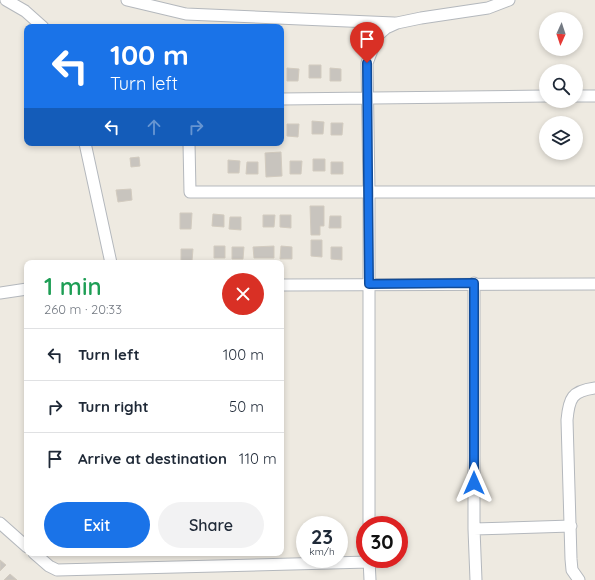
<!DOCTYPE html>
<html lang="en">
<head>
<meta charset="utf-8">
<style>
	:root { --surface:#fff; --page:#f2f2f3; --text:#1f2937; --muted:#747a83; --line:#e0e1e3; --accent:#1a73e8 }
	body { margin:0; font-family:Quicksand,sans-serif; background:var(--page); color:var(--text); height:100vh; display:flex; flex-direction:column; font-size:15px; white-space:nowrap }
	* { box-sizing:border-box; margin:0 }
	p { font-size:13px; color:var(--muted) }
	.icon { flex:none; width:22px; height:22px; fill:none; stroke:currentColor; stroke-width:2; stroke-linecap:round; stroke-linejoin:round }
	.map { position:relative; flex:1; overflow:hidden }
	.drawer { position:absolute; left:24px; top:260px; width:260px; height:296px; display:flex; flex-direction:column; background:var(--surface); border-radius:8px; box-shadow:0 2px 6px #0003 }
	.drawer>* { flex:none }
	.top-card { position:absolute; left:24px; top:24px; width:260px; height:122px; border-radius:8px; box-shadow:0 2px 6px #0003; background:#1a73e8; color:#fff; overflow:hidden }
	.needle { width:26px; rotate:183deg }
	.buttons { position:absolute; left:539px; top:12px; display:grid; gap:8px }
	.buttons a { display:grid; place-items:center; width:44px; height:44px; border-radius:50%; background:var(--surface); box-shadow:0 2px 6px #0003; font-size:20px }
	.speed { position:absolute; left:296px; top:516px; display:flex; gap:8px; font-size:20px; font-weight:700; text-align:center }
	.speed>* { display:grid; place-content:center; width:52px; height:52px; border-radius:50%; background:var(--surface); box-shadow:0 2px 6px #0003; line-height:1 }
	.speed small { font-size:10px; font-weight:400 }
	.speed .limit { border:6px solid #d22; background:#fff; color:#111 }
	.pin { position:absolute; display:grid; place-items:center; width:34px; height:34px; color:#fff; margin:-41px -17px; border-radius:50% 50% 50% 0; rotate:-45deg; box-shadow:0 0 4px #0007 }
	.pin .icon { rotate:45deg }
	.me { position:absolute; width:44px; margin:-22px; rotate:0deg; stroke-linejoin:round; filter:drop-shadow(0 0 3px #0008) }
	.turn { display:flex; align-items:center; gap:14px; height:84px; padding:0 20px; font-size:18px }
	.turn .icon { width:52px; height:52px; stroke-width:2.5 }
	.turn b { display:block; font-size:28px; line-height:34px }
	.lanes { display:flex; align-items:center; height:38px; padding:0 20px; background:#0003; justify-content:center; gap:20px; direction:ltr }
	.lanes .off { opacity:.35 }
	.round { display:grid; place-items:center; flex:none; width:42px; height:42px; border-radius:21px; background:var(--page) }
	.overview { display:flex; align-items:center; justify-content:space-between; height:68px; padding:0 20px }
	h1 { font-size:24px; font-weight:600; line-height:30px; color:#1e9e55 }
	.button { display:flex; gap:8px; margin-top:auto; padding:8px 20px }
	.button a { flex:1; height:46px; border-radius:24px; background:var(--accent); color:#fff; font-size:16px; font-weight:600; line-height:46px; text-align:center }
	.button a+a { background:var(--page); color:var(--text) }
	ul { padding:0; list-style:none }
	li { display:flex; align-items:center; gap:12px; height:52px; padding:0 20px; border-top:1px solid var(--line) }
	li div { flex:1 }
	li b { display:block; font-size:15px }
	li em { font-style:normal }
	.map>svg:first-child { display:block }
</style>
</head>
<body>
<div class="map">
<svg width="595" height="580" viewBox="0 0 595 580">
	<rect width="100%" height="100%" fill="#eeeae1"/>
	<path fill="#c8c4be" stroke="#d2cbbf" d="M 309,65 L 321,65 L 321,78 L 309,78 Z
		M 287,68 L 299,69 L 298,81 L 287,81 Z
		M 330,68 L 341,69 L 341,81 L 330,81 Z
		M 312,121 L 324,122 L 323,134 L 312,134 Z
		M 331,123 L 343,123 L 342,135 L 331,135 Z
		M 287,124 L 299,124 L 298,137 L 287,136 Z
		M 281,152 L 282,176 L 266,177 L 265,153 Z
		M 139,157 L 140,166 L 131,167 L 130,158 Z
		M 313,159 L 325,159 L 325,171 L 313,171 Z
		M 228,160 L 240,161 L 239,173 L 228,173 Z
		M 290,161 L 302,161 L 301,174 L 290,174 Z
		M 247,162 L 258,162 L 258,174 L 246,174 Z
		M 331,162 L 343,162 L 343,174 L 331,174 Z
		M 131,189 L 132,200 L 118,202 L 116,190 Z
		M 310,206 L 324,206 L 324,226 L 320,226 L 320,235 L 311,235 Z
		M 180,213 L 192,213 L 191,229 L 180,229 Z
		M 213,214 L 224,215 L 224,227 L 212,226 Z
		M 263,215 L 275,215 L 274,227 L 263,227 Z
		M 280,215 L 291,215 L 291,228 L 280,227 Z
		M 330,216 L 341,216 L 341,228 L 329,228 Z
		M 230,217 L 241,217 L 241,230 L 229,229 Z
		M 311,240 L 322,240 L 322,257 L 311,256 Z
		M 214,246 L 225,246 L 225,258 L 214,258 Z
		M 274,246 L 274,258 L 254,258 L 253,247 Z
		M 281,246 L 292,247 L 292,259 L 280,259 Z
		M 232,247 L 244,247 L 243,259 L 232,259 Z
		M 331,247 L 342,247 L 342,260 L 331,259 Z
		M 181,249 L 193,249 L 192,261 L 181,261 Z
		M 0,560 L 6,565 L 0,571 Z
		M 10,574 L 17,580 L 4,580 Z"/>
	<g fill="none" stroke-linecap="round" stroke-linejoin="round">
		<defs>
			<path id="street" d="M 6,0 L 25,11 L 43,27
				M 127,0 L 186,14 L 394,23
				M 576,96 L 595,96
				M 281,99 L 546,96
				M 85,143 L 111,263
				M 189,143 L 190,192 L 595,192
				M 474,283 L 474,529 L 476,580
				M 281,285 L 595,284
				M 0,293 L 27,289
				M 0,523 L 27,547
				M 369,525 L 369,191 L 367,63 L 378,35 L 386,28 L 397,23 L 421,18 L 488,8 L 509,0
				M 474,529 L 571,526
				M 34,553 L 49,566 L 57,570 L 369,562
				M 369,559 L 370,580
				M 579,580 L 572,570 L 571,559 L 567,420 C 569,398 572,391 595,388"/>
		</defs>
		<use href="#street" stroke="#b4b8bd" stroke-width="13"/>
		<use href="#street" stroke="#fff" stroke-width="11"/>
	</g>
	<g fill="none" stroke-linecap="round" stroke-linejoin="round">
		<defs>
			<path id="route" d="M 367,63 L 369,284 L 474,283 L 474,483"/>
		</defs>
		<use href="#route" stroke="#114b97" stroke-width="10"/>
		<use href="#route" stroke="#1a73e8" stroke-width="7"/>
	</g>
</svg>
<div class="buttons">
<a><svg class="needle" viewBox="-14 -14 28 28"><path d="M0-13l5 13h-10z" fill="#e53935"/><path d="M0 13l5-13h-10z" fill="#747a83"/></svg></a>
<a><svg class="icon" aria-label="search" viewBox="0 0 24 24"><circle cx="10" cy="10" r="6"/><path d="M15 15l6 6"/></svg></a>
<a><svg class="icon" aria-label="layers" viewBox="0 0 24 24"><path d="M12 4l9 5-9 5-9-5zM3 14l9 5 9-5"/></svg></a>
</div>
<div class="speed"><div>23<small>km/h</small></div><div class="limit">30</div></div>
<div class="pin" style="left:367px;top:63px;background:#d93025"><svg class="icon" aria-label="arrive" viewBox="0 0 24 24"><path d="M6 21V4h12l-3 4 3 4H6"/></svg></div>
<svg class="me" style="left:474px;top:483px" viewBox="-20 -20 40 40"><path d="M0-17L14 15 0 8-14 15z" fill="#1a73e8" stroke="#fff" stroke-width="4"/></svg>
<div class="top-card">
<div class="turn"><svg class="icon" aria-label="left" viewBox="0 0 24 24"><path d="M17 20v-9H6M10 6l-5 5 5 5"/></svg><div><b>100 m</b>Turn left</div></div>
<div class="lanes"><svg class="icon" aria-label="left" viewBox="0 0 24 24"><path d="M17 20v-9H6M10 6l-5 5 5 5"/></svg><svg class="icon off" aria-label="ahead" viewBox="0 0 24 24"><path d="M12 20V5M6 11l6-6 6 6"/></svg><svg class="icon off" aria-label="right" viewBox="0 0 24 24"><path d="M7 20v-9h11M14 6l5 5-5 5"/></svg></div>
</div>
<section class="drawer">
<div class="overview"><div><h1>1 min</h1><p>260 m · 20:33</p></div><a class="round" style="background:#d93025;color:#fff"><svg class="icon" aria-label="close" viewBox="0 0 24 24"><path d="M6 6l12 12M18 6L6 18"/></svg></a></div>
<ul>
<li><svg class="icon" aria-label="left" viewBox="0 0 24 24"><path d="M17 20v-9H6M10 6l-5 5 5 5"/></svg><div><b>Turn left</b></div><em>100 m</em></li>
<li><svg class="icon" aria-label="right" viewBox="0 0 24 24"><path d="M7 20v-9h11M14 6l5 5-5 5"/></svg><div><b>Turn right</b></div><em>50 m</em></li>
<li><svg class="icon" aria-label="arrive" viewBox="0 0 24 24"><path d="M6 21V4h12l-3 4 3 4H6"/></svg><div><b>Arrive at destination</b></div><em>110 m</em></li>
</ul>
<div class="button"><a>Exit</a><a>Share</a></div>
</section>
</div>
</body>
</html>
